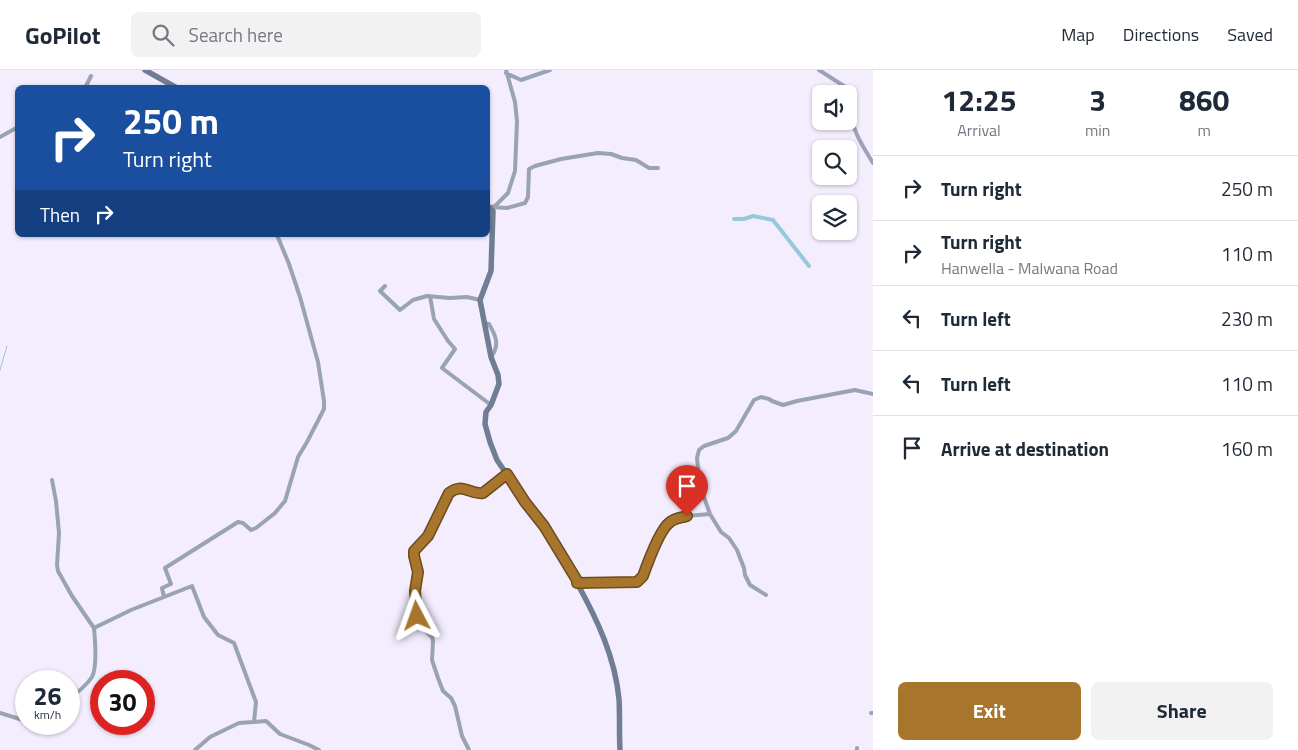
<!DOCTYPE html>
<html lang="en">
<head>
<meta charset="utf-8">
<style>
	:root { --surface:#fff; --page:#f2f2f3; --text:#1f2937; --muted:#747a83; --line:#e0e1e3; --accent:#a7752b }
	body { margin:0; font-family:"Titillium Web",sans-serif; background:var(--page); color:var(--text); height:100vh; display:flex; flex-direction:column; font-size:19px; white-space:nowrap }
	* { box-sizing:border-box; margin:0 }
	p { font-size:16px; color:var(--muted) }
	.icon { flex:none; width:28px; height:28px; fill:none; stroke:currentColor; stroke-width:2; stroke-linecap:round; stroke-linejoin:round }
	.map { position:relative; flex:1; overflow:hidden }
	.sheet { display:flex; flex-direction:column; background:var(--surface); width:425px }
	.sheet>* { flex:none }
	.top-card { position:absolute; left:15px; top:15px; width:475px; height:152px; border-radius:8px; box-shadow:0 1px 4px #0004; background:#1a4fa0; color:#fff; overflow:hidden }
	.controls { position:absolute; left:812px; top:15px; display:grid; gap:10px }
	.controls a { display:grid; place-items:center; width:45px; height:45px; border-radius:8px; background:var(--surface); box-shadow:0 1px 4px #0004; font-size:25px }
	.speed { position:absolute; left:15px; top:600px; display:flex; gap:10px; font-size:25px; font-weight:700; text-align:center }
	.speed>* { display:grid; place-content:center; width:65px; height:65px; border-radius:50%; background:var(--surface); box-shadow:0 1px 4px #0004; line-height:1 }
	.speed small { font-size:12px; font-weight:400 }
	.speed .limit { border:8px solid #d22; background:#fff; color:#111 }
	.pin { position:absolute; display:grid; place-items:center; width:42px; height:42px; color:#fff; margin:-51px -21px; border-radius:50% 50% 50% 0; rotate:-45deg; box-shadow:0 0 5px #0007 }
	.pin .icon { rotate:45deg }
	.me { position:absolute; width:55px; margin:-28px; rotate:356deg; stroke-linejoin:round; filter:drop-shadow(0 0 4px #0008) }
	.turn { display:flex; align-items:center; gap:18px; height:105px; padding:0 25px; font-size:22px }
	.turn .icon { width:65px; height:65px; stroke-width:2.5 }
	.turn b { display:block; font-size:35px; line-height:42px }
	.then { display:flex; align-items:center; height:48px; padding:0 25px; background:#0003; gap:10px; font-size:19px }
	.eta { display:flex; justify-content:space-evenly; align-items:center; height:85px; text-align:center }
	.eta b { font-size:30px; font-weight:700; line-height:35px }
	.action { display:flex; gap:10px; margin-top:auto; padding:10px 25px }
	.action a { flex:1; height:58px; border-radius:8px; background:var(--accent); color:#fff; font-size:20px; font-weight:700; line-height:58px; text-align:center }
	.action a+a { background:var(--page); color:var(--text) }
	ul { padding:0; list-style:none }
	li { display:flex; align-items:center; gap:15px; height:65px; padding:0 25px; border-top:1px solid var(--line) }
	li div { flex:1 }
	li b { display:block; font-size:19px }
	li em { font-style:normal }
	header { display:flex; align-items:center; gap:30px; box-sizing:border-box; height:70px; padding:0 25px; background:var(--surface); border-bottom:1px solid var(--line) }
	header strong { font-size:24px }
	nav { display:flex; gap:28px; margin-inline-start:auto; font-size:18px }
	.search { width:350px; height:45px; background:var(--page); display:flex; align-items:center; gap:12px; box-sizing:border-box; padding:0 18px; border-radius:8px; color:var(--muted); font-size:19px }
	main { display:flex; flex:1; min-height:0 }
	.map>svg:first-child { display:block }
</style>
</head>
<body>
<header>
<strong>GoPilot</strong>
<div class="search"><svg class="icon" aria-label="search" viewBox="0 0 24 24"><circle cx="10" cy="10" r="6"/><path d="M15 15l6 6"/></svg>Search here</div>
<nav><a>Map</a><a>Directions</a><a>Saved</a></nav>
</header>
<main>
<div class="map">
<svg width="873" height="680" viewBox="0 0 873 680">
	<rect width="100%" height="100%" fill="#f3edfe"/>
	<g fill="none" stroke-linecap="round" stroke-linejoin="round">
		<path stroke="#96c9da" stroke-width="1" d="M 0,300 L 7,276"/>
		<path stroke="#96c9da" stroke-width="4" d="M 734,149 L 744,149 L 753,146 L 773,150 L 809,196"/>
		<path stroke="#99a3b3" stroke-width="4" d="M 819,0 L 847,18 L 848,24
			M 506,3 L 521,10 L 550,0
			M 85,18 L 91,6
			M 849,34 C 852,60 860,72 873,93
			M 0,67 L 18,57
			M 490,137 L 507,138 L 525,133 L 528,127 L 529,99 L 535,96 L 561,89 L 598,83 L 611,84 L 622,88 L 636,90 L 649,98 L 658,98
			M 491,137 L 495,136 L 508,123 L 515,101 L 517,51 L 515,32 L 506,0
			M 385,216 L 380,221 L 400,240 L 413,230 L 427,226 L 450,228 L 467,227 L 480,230
			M 430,226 L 434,249 L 448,271 L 455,279 L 442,298 L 491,335
			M 485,253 L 489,254 C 496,266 500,275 491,287
			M 52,410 L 56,431 L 59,463 L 57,495 L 58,501 L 72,526 L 94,558
			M 577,513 L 637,512 L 643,506 L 663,459 L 670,452 L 676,449 L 687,446 L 710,444
			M 766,525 L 750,515 L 745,505 L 744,498 L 737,480 L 729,468 L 721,462 L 710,444 L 700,416 L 697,388 L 699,380 L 704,376 L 728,368 L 736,361 L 754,330 L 761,327 L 769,329 L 772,331 L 783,335 L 797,331 L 855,320 L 873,324
			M 164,527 L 162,518 L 171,514 L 165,498 L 238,452 L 243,453 L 251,460 L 256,458 L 275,443 L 285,431 L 298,387 L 307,372 L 324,339 L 324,331 L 318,292 L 300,227 L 289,194 L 277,165
			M 69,629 C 77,623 86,616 92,607 C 97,598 95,569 94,558 L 131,540 L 192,516 L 204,547 L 218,565 L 234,573 L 256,632 L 254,652
			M 0,643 L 26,651
			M 871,643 L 873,643
			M 34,654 L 44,657 L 47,654
			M 857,678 L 857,680
			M 195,680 L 210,667 L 239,653 L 266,651 L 280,664 L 309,675 L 319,680
			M 469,680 L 462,666 L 455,636 L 451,628 L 443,621 L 438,608 L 432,590 L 433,571 L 432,567 L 419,555 L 415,521 L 418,502 L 414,486 L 414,481 L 428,466 L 449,423 C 465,412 468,425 483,423 L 507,404"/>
		<path stroke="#707d94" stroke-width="5.5" d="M 145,0 L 177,18
			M 488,136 L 493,141 L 491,201 L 480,230 L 491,287 L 498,305 L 499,314 L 491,335 L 486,342 L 485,354 L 490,372 L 497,390 L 525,431 L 544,456 L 578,512 L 577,513 C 597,549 615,587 619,629 C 620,646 619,663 620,680"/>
	</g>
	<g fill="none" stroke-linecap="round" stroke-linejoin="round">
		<defs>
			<path id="route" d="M 417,546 L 415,521 L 418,502 L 414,486 L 414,481 L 428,466 L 449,423 C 464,412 469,425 483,423 L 507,404 L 525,432 L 544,456 L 578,512 L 577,513 L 637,512 L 643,506 C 648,492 659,461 669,453 C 674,448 681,448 687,446"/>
		</defs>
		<use href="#route" stroke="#6d4c1c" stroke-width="12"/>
		<use href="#route" stroke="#a7752b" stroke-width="9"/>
	</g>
</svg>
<div class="controls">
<a><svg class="icon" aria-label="sound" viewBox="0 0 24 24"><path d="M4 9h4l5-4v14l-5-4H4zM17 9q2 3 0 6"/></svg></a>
<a><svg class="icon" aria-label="search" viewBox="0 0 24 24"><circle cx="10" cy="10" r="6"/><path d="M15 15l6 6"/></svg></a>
<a><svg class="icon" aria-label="layers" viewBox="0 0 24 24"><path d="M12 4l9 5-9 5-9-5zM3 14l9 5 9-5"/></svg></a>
</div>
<div class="speed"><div>26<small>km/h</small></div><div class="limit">30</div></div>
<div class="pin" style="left:687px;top:446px;background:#d93025"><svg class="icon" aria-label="arrive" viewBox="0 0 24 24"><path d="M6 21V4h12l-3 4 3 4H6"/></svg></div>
<svg class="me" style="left:417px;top:546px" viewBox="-20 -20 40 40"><path d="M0-17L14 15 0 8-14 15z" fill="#a7752b" stroke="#fff" stroke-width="4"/></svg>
<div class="top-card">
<div class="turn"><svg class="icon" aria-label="right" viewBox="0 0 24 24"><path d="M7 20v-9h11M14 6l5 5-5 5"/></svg><div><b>250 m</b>Turn right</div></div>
<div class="then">Then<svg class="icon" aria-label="right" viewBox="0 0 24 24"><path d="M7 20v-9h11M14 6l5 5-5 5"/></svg></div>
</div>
</div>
<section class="sheet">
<div class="eta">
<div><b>12:25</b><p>Arrival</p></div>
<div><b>3</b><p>min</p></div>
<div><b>860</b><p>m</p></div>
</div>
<ul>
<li><svg class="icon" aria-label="right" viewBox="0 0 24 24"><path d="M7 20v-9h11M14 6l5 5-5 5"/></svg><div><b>Turn right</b></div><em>250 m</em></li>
<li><svg class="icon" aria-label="right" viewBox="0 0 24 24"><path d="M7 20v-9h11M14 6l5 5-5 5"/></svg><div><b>Turn right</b><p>Hanwella - Malwana Road</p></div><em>110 m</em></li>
<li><svg class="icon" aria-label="left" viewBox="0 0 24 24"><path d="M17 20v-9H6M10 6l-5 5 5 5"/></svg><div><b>Turn left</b></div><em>230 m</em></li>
<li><svg class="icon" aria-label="left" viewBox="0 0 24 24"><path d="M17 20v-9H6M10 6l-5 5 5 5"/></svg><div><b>Turn left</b></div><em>110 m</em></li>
<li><svg class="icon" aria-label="arrive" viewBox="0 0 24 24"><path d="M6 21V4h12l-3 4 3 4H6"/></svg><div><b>Arrive at destination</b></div><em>160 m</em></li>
</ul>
<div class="action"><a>Exit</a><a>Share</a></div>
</section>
</main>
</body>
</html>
